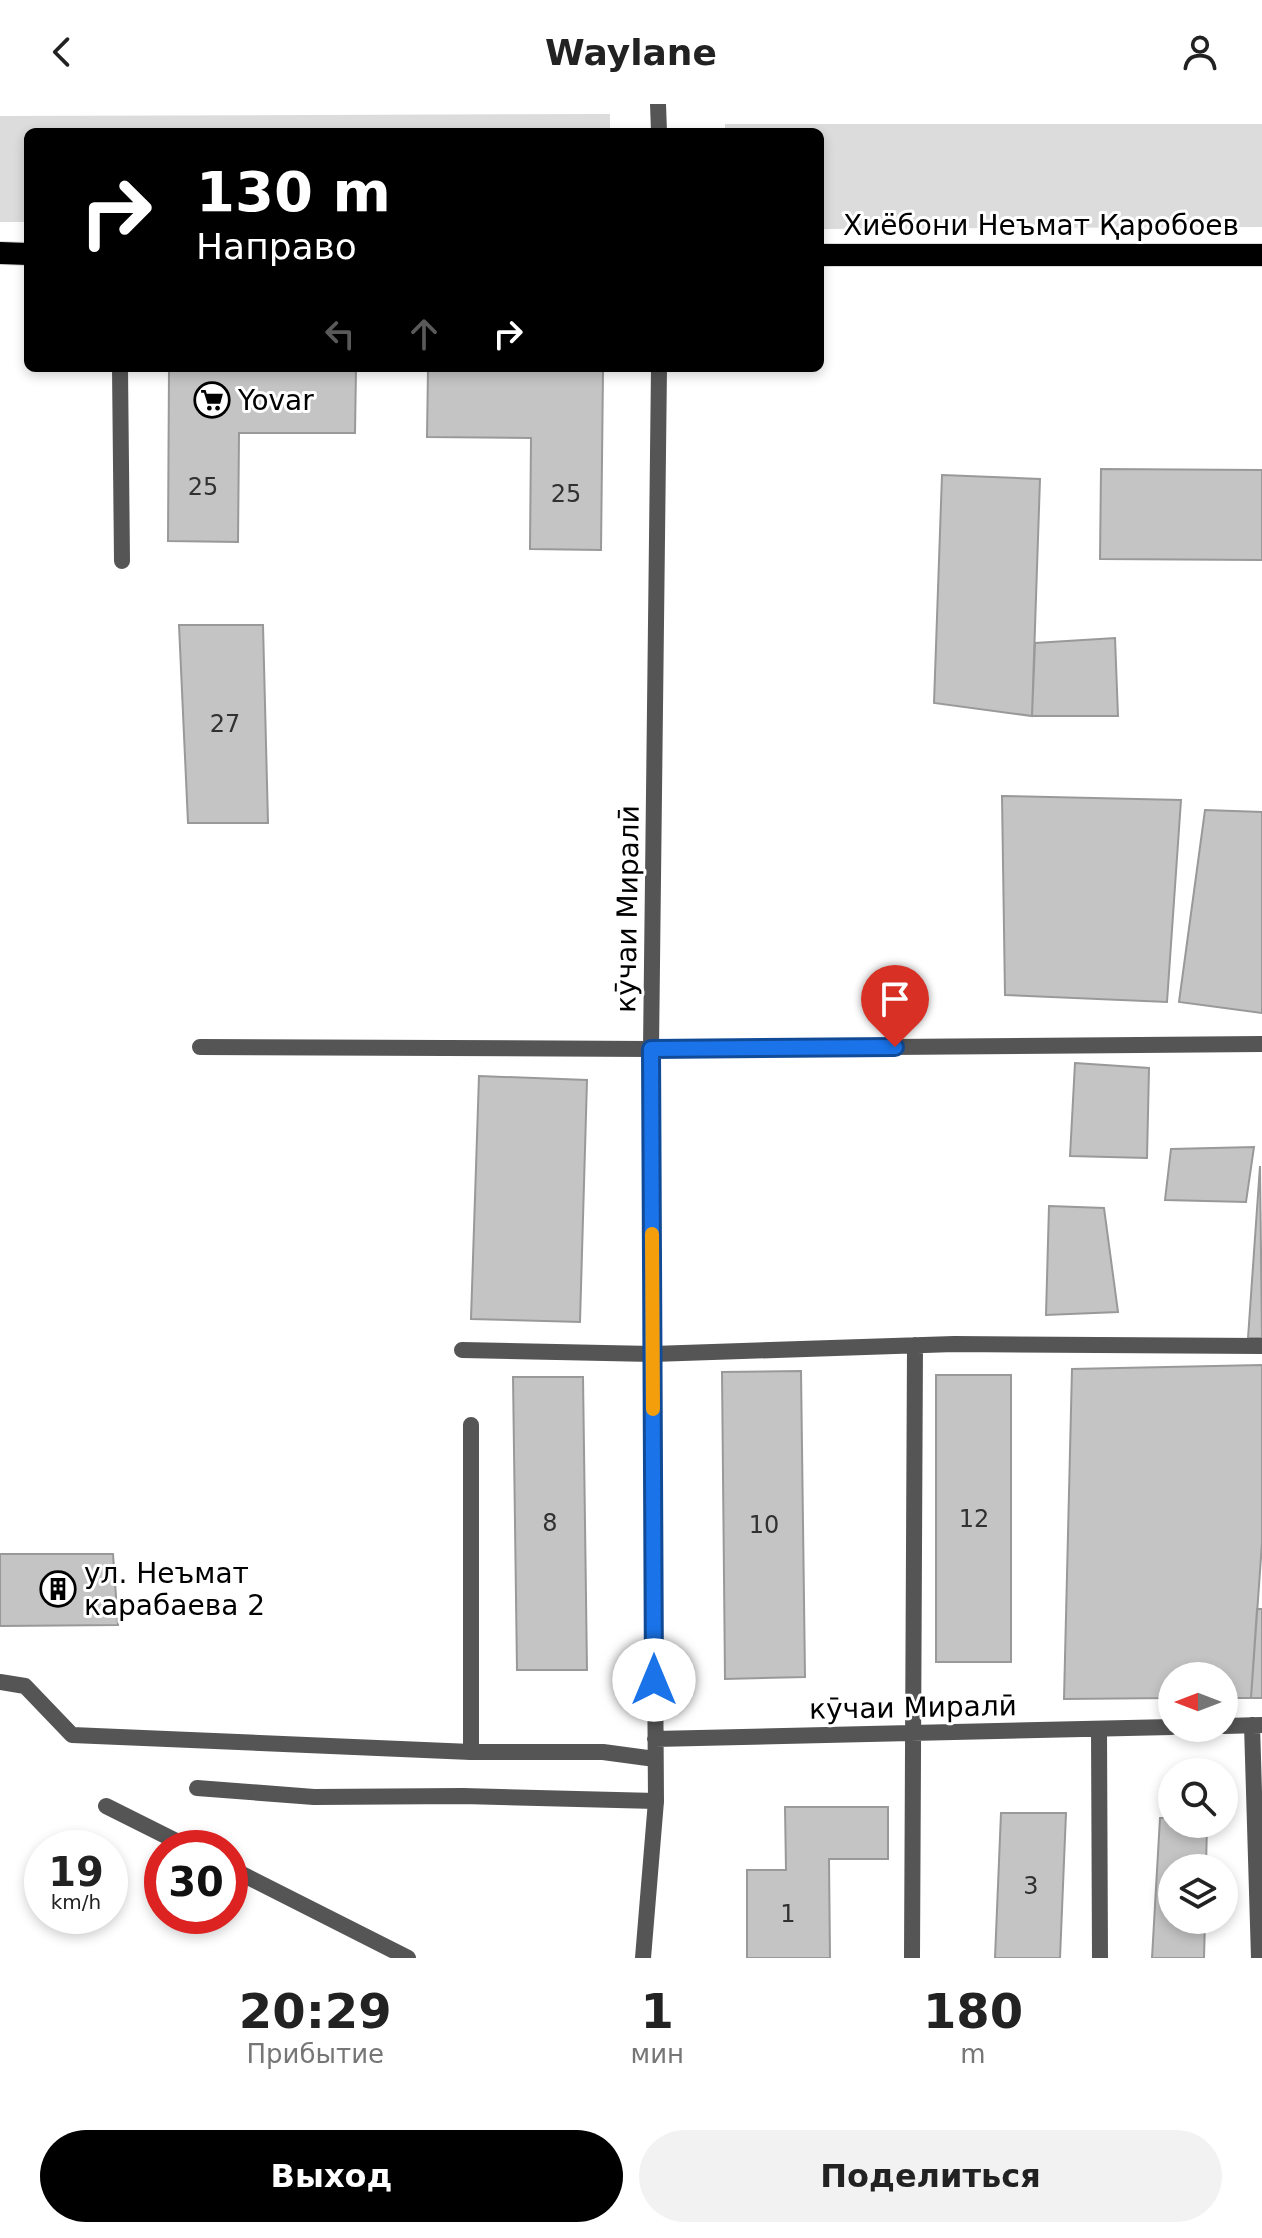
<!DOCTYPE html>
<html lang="ru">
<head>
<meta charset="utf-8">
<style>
	:root { --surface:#fff; --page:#f2f2f2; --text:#222; --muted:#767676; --accent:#000 }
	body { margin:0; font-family:"DejaVu Sans",sans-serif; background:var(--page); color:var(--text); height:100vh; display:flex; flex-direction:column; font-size:30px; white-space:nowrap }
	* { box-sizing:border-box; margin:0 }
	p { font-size:26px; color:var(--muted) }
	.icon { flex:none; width:44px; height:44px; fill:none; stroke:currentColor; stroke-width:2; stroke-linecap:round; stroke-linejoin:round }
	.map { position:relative; height:1854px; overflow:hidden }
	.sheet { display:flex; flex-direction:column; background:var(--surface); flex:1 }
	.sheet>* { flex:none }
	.top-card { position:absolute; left:24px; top:24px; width:800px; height:244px; border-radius:12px; box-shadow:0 4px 12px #0003; background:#000; color:#fff; overflow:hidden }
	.needle { width:52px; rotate:270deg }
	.tools { position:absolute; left:1158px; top:1558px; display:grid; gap:16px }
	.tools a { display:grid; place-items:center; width:80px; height:80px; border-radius:50%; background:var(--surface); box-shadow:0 4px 12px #0003; font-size:40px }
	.speed { position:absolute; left:24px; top:1726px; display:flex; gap:16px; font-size:40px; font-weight:700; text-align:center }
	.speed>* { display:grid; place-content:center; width:104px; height:104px; border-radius:50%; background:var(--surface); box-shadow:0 4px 12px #0003; line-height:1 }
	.speed small { font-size:20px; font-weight:400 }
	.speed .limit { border:12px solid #d22; background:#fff; color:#111 }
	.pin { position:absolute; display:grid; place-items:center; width:68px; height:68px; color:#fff; margin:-82px -34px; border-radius:50% 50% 50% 0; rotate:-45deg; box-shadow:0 0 8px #0007 }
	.pin .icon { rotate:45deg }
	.me { position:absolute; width:88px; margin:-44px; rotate:0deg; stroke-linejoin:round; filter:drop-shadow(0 0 6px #0008) }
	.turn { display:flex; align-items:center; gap:28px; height:168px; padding:0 40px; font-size:36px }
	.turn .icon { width:104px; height:104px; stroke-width:2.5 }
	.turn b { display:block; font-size:56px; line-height:68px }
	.lanes { display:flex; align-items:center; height:76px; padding:0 40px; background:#0003; justify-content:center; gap:40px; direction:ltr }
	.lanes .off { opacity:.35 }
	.eta { display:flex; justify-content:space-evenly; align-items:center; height:136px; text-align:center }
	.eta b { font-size:48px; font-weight:600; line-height:56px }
	.action { display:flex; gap:16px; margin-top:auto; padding:16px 40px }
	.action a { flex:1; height:92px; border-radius:48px; background:var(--accent); color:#fff; font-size:32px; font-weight:600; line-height:92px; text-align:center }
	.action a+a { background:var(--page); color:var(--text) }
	header { display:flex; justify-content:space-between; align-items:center; height:104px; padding:0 40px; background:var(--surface); font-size:36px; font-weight:600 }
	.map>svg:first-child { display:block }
</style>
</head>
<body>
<header><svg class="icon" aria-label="back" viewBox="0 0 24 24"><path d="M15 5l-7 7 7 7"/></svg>Waylane<svg class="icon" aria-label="person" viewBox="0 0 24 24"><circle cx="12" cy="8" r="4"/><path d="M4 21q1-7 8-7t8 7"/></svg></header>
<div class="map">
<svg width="1262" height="1854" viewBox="0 0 1262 1854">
	<rect width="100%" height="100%" fill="#fff"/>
	<path fill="#dcdcdc" d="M 610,10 L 610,28 L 28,28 L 28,118 L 0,118 L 0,12 Z
		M 725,20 L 1262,20 L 1262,123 L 820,125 L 820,28 L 725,28 Z"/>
	<path fill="#c4c4c4" stroke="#999" stroke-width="2" d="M 169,264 L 356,264 L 355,329 L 239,329 L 238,438 L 168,437 Z
		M 428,265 L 603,267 L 601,446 L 530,445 L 531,334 L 427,333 Z
		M 1101,365 L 1262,366 L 1262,456 L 1100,455 Z
		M 942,371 L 1040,375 L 1032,612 L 934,599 Z
		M 179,521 L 263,521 L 268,719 L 188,719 Z
		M 1115,534 L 1118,612 L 1032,612 L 1035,539 Z
		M 1002,692 L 1181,696 L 1167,898 L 1005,891 Z
		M 1205,706 L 1262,708 L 1262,909 L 1179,898 Z
		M 1075,959 L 1149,964 L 1147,1054 L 1070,1052 Z
		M 479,972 L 587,976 L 580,1218 L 471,1215 Z
		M 1254,1043 L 1246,1098 L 1165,1096 L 1171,1045 Z
		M 1260,1062 L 1262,1234 L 1248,1234 Z
		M 1049,1102 L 1104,1104 L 1118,1208 L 1046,1211 Z
		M 1262,1261 L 1262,1439 L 1251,1594 L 1224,1594 L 1224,1572 L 1172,1572 L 1172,1594 L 1064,1595 L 1072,1265 Z
		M 801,1267 L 805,1573 L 725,1575 L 722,1268 Z
		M 936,1271 L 1011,1271 L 1011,1558 L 936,1558 Z
		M 513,1273 L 583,1273 L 587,1566 L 517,1566 Z
		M 0,1450 L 113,1450 L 118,1521 L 0,1522 Z
		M 1257,1505 L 1262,1505 L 1262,1594 L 1251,1594 Z
		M 785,1703 L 888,1703 L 888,1755 L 829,1755 L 830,1854 L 747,1854 L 747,1766 L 786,1766 Z
		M 1001,1709 L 1066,1709 L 1060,1854 L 995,1854 Z
		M 1160,1714 L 1172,1714 L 1172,1720 L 1207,1720 L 1206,1764 L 1172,1764 L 1172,1816 L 1205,1816 L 1204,1854 L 1152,1854 Z"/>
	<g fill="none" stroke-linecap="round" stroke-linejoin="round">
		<defs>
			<path id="trunk" d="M 0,149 L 28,150
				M 820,151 L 1262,151"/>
		</defs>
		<use href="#trunk" stroke="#dbdbdb" stroke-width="24"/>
		<path stroke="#555" stroke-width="16" d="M 120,264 L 122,457
			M 200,943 L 651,945 L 1262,940
			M 462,1246 L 653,1250
			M 471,1321 L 471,1648
			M 197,1684 L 314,1693 L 463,1692 L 656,1697"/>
		<path stroke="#555" stroke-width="16" d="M 658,0 L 659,28
			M 653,1250 L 954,1240 L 1262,1242
			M 0,1578 L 25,1582 L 72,1631 L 471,1648 L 603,1648 L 655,1655
			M 1252,1621 L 1259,1854
			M 1224,1622 L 1262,1621
			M 1099,1625 L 1100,1854
			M 655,1635 L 1172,1623
			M 106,1702 L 190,1744
			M 230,1764 L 408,1854
			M 643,1854 L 656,1697 L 651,945 L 659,264
			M 912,1854 L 915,1241"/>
		<use href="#trunk" stroke="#000" stroke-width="22"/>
	</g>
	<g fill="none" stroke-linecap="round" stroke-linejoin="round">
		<defs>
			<path id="route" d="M 654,1576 L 651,945 L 895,943"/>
		</defs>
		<use href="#route" stroke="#114b97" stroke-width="20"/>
		<use href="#route" stroke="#1a73e8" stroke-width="14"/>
		<path stroke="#f59e0b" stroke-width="14" d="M 652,1130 L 653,1305"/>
	</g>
	<defs>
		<symbol id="supermarket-ring" viewBox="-11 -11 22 22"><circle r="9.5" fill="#fff" stroke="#000" stroke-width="1.5"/><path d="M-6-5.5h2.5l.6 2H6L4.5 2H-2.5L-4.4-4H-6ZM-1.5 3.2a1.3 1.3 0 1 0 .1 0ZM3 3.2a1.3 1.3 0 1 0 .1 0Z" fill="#000"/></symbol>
		<symbol id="building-ring" viewBox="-11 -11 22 22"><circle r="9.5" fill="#fff" stroke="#000" stroke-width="1.5"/><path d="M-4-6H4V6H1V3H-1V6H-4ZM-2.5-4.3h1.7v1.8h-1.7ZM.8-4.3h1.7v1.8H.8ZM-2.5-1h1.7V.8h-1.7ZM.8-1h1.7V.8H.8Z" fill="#000"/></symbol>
	</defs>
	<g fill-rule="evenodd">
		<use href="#supermarket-ring" x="192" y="276" width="40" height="40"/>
		<use href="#building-ring" x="38" y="1465" width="40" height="40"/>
	</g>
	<g text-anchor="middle" stroke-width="6" stroke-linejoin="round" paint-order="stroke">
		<g font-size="24" fill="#313131">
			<text x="203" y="391">25</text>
			<text x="566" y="398">25</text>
			<text x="225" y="628">27</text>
			<text x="974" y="1423">12</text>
			<text x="550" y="1427">8</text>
			<text x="764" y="1429">10</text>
			<text x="1031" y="1790">3</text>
			<text x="788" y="1818">1</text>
		</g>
		<g font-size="28" fill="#000" stroke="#fff">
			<text x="1041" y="131">Хиёбони Неъмат Қаробоев</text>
			<text transform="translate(627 805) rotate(-89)" y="10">кӯчаи Миралӣ</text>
			<text transform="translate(913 1603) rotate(-1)" y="10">кӯчаи Миралӣ</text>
		</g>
		<g font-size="28" fill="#000" stroke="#fff" text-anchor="start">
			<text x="238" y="306">Yovar</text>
			<text x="84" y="1479">ул. Неъмат<tspan x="84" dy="32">карабаева 2</tspan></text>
		</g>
	</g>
</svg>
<div class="tools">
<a><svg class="needle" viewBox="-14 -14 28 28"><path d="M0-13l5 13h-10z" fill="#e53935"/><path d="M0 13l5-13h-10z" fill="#767676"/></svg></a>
<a><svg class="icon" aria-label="search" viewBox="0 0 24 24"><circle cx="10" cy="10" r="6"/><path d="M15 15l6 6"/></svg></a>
<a><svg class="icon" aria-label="layers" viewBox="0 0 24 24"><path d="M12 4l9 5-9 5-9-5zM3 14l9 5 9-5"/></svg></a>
</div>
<div class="speed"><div>19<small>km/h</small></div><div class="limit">30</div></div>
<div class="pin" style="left:895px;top:943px;background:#d93025"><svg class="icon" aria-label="arrive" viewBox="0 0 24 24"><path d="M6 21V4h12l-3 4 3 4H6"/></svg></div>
<svg class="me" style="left:654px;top:1576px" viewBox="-20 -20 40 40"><circle r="19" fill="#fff"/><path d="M0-13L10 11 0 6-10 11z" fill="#1a73e8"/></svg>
<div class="top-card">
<div class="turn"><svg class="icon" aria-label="right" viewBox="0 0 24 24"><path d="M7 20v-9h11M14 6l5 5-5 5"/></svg><div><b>130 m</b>Направо</div></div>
<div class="lanes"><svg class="icon off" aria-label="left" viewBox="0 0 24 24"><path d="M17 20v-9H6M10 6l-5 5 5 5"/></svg><svg class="icon off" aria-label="ahead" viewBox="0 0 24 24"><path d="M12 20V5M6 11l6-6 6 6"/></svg><svg class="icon" aria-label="right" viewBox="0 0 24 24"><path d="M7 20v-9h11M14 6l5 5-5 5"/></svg></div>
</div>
</div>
<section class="sheet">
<div class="eta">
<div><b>20:29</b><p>Прибытие</p></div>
<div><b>1</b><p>мин</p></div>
<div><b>180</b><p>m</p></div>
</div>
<div class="action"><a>Выход</a><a>Поделиться</a></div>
</section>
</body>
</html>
